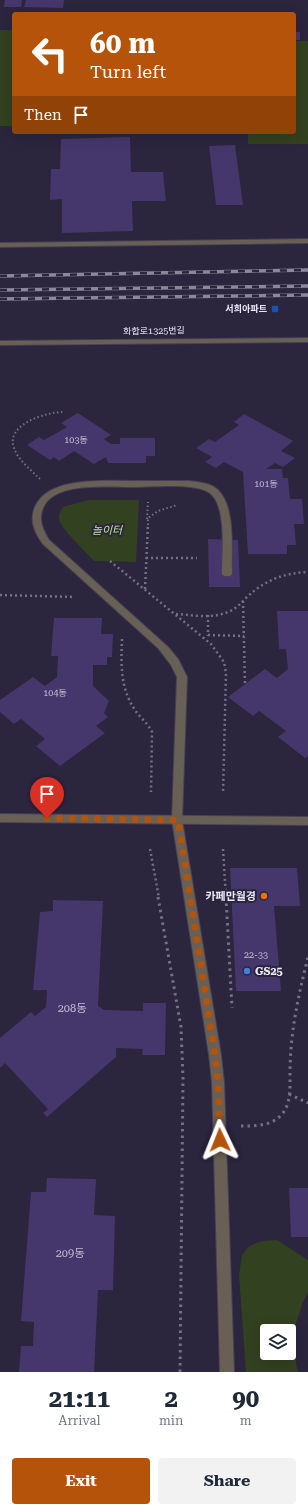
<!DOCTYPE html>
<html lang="en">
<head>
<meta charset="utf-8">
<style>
	:root { --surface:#fff; --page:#f2f2f3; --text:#1f2937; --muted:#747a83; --accent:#b45309 }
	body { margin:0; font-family:"Roboto Serif","Noto Sans KR",serif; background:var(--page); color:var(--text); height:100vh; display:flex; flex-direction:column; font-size:15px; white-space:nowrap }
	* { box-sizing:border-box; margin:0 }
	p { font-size:13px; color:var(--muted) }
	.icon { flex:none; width:22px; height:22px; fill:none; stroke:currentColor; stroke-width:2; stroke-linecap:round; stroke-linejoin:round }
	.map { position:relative; height:1372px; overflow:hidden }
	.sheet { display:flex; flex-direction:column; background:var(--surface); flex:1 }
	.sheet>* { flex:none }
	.guide { position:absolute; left:12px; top:12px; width:284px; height:122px; border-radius:4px; box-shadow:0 4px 16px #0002; background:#b45309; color:#fff; overflow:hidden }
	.controls { position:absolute; left:260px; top:1324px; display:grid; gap:8px }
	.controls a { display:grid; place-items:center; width:36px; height:36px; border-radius:4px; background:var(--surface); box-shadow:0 4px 16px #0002; font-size:20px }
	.pin { position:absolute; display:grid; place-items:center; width:34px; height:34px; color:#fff; margin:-41px -17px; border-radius:50% 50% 50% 0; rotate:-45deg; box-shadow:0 0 4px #0007 }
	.pin .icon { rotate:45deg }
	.me { position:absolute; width:44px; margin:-22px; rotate:358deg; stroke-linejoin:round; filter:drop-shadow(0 0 3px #0008) }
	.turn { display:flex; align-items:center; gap:14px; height:84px; padding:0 12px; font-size:18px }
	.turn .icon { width:52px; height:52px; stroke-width:2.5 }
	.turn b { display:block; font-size:28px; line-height:34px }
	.then { display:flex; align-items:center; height:38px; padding:0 12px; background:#0003; gap:8px; font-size:15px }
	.eta { display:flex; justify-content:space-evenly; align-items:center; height:68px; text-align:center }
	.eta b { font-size:24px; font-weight:700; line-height:28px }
	.cta { display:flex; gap:8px; margin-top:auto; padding:8px 12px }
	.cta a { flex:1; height:46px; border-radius:4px; background:var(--accent); color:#fff; font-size:16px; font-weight:700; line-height:46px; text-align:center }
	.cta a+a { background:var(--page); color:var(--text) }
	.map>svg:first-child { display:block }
</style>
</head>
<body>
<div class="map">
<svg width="308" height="1372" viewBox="0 0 308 1372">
	<rect width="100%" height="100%" fill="#2b253d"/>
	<path fill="#324120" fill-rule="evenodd" d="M 0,30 L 14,30 L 14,126 L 0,126 Z
		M 294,41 L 308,41 L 308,144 L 248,144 L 248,132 L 294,132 Z
		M 88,500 L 139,500 L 136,562 L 94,561 C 87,553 60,528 59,519 C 58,514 61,511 63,507 Z
		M 277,1240 L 308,1260 L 308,1292 L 303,1302 L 296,1323 L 296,1364 L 298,1372 L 246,1372 L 239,1275 L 242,1255 L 249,1246 L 262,1241 ZM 267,1331 L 289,1331 L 289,1353 L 267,1353 Z"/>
	<path fill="#45376b" d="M 5,0 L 22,0 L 21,7 L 4,7 Z
		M 26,0 L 64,0 L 63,8 L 24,7 Z
		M 294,32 L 300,32 L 300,40 L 294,40 Z
		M 130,137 L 131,172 L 163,172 L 166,201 L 132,201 L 133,231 L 62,233 L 62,199 L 50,200 L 51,169 L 60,169 L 61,139 Z
		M 235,145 L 243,205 L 216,205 L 209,146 Z
		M 78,413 L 111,435 L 104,439 L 111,444 L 120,444 L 120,438 L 155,438 L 155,456 L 146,456 L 146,463 L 108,463 L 106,457 L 94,464 L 74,451 L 59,461 L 54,457 L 50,460 L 27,445 L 39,437 L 44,440 L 67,427 L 61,423 Z
		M 244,414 L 293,441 L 281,451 L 295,458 L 283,467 L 275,463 L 266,469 L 282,469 L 283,478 L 288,478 L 290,499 L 302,499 L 304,524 L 294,524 L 296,545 L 287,545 L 287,554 L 248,554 L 243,472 L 224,462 L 216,468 L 205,462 L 212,457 L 196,448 L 209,439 L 215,442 L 239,425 L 234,422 Z
		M 208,539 L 238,540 L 240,587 L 209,587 Z
		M 277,611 L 308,611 L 308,756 L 305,758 L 278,737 L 286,731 L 259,711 L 253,716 L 228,697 L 265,669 L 277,678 L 288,669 L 286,649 L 279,649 Z
		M 54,618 L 102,618 L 101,634 L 113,634 L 112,657 L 107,657 L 107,665 L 93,665 L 93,686 L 109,701 L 104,713 L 108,717 L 96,726 L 105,733 L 60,766 L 36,746 L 45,739 L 21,719 L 14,724 L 0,712 L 0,700 L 33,677 L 45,686 L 57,677 L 58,656 L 51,656 Z
		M 230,868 L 297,868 L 300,906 L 274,906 L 281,991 L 236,991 Z
		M 53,900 L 103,901 L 98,1006 L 104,1010 L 143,1011 L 143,1003 L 166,1003 L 165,1055 L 142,1055 L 143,1049 L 116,1048 L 116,1057 L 47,1117 L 43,1113 L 48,1109 L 5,1063 L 0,1068 L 0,1038 L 31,1012 L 35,1016 L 46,1007 L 47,990 L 33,990 L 40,912 L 53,911 Z
		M 47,1178 L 96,1179 L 94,1215 L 115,1216 L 113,1290 L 98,1290 L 94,1372 L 19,1372 L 21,1346 L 33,1346 L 34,1322 L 21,1321 L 31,1192 L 46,1192 Z
		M 289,1188 L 308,1188 L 308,1237 L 291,1237 Z"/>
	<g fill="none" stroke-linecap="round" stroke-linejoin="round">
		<defs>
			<path id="lane" d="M 308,239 L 308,243 L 0,247 L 0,243 Z
				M 189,481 C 198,482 211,483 218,490 C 236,508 231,550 232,574 L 230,576 L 224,576 L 222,574 C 222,554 227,508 211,494 C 198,482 151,487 133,487 C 109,487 54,481 43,508 C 38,520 43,530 49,540 L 168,647 L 178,659 L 187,677 L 182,820 L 221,1055 L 224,1082 L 234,1372 L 220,1372 L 212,1082 L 209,1055 L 172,820 L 177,677 L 171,665 L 158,648 L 43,544 C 35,533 29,521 35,507 C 48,476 105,481 133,481 C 152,481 170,481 189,481 Z"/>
			<path id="street" d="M 308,338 L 308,342 L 0,345 L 0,341 Z
				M 0,814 L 308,817 L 308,825 L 0,822 Z"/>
		</defs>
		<use href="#lane" stroke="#464057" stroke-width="2"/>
		<use href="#street" stroke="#464057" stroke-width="2"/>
		<path stroke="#757085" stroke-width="2" stroke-dasharray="1.5 2.5" stroke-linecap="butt" d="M 40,479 C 31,470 18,460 14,448 C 5,424 47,412 63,412
			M 147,519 L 148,502
			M 148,525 L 148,518 L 158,511 L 177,505"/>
		<path stroke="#757085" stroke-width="2.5" stroke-dasharray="2 3" stroke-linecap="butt" d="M 146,558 L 197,558
			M 110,561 L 211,644 L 224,662 L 226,673 L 223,793
			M 145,589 L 148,524
			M 0,595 L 75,597
			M 243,601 L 245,685
			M 176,614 C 193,615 211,619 228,612 C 236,609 241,603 247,597 C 265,580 284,573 308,572
			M 208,615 L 208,636
			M 208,635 L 244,636
			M 122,639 C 121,664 120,688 135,710 C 140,718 148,723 152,732 L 151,792
			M 150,849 L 159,898
			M 223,849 L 226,898"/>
		<path stroke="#757085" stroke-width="3" stroke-dasharray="2.5 4" stroke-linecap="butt" d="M 158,897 L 181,1027 L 183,1078 L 180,1372
			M 226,897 L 232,1008
			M 289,1094 L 308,1103
			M 241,1126 C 256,1126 273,1126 283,1113 C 291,1102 290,1087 290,1074 C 290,1033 298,997 308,957"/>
		<use href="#lane" fill="#686055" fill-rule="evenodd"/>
		<use href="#street" fill="#686055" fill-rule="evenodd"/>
		<defs>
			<path id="rail" d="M 0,276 L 308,270
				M 0,290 L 308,286
				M 0,299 L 308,295"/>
		</defs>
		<use href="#rail" stroke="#8c889c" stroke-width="3.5"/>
		<use href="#rail" stroke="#2b253d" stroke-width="2.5" stroke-dasharray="7" stroke-linecap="butt"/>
	</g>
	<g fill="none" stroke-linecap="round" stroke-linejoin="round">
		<path stroke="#b45309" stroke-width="7" stroke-dasharray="0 12.6" d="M 47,818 L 178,820 L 215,1055 L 218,1082 L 220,1140"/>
	</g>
	<rect fill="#1a4fb4" stroke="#2b253d" stroke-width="1.5" x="271" y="305" width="8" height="8" rx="2"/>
	<circle fill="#e8710a" stroke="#2b253d" stroke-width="1.5" cx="264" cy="896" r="4"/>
	<circle fill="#3f7fe0" stroke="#2b253d" stroke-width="1.5" cx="247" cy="971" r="4"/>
	<g text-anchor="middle" stroke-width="4" stroke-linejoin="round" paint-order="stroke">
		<g font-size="9" font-weight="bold" fill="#ebe8f8" stroke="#2b253d" text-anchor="end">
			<text x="267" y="312">서희아파트</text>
		</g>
		<g font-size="9" fill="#ebe8f8" stroke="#2b253d">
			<text transform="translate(154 331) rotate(-1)" y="3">화합로1325번길</text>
		</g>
		<g font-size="9" fill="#c2bcd5">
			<text x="76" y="443">103동</text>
			<text x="266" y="487">101동</text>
			<text x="55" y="696">104동</text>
			<text x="256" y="958">22-33</text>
		</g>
		<g font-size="11" font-style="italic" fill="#bee591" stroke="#2b253d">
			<text x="107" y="534">놀이터</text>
		</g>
		<g font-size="11" font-weight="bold" fill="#ebe8f8" stroke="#2b253d" text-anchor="end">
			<text x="256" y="900">카페만월경</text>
			<text x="255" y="975" text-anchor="start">GS25</text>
		</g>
		<g font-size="11" fill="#c2bcd5">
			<text x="72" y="1012">208동</text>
			<text x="70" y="1257">209동</text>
		</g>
	</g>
</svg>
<div class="controls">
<a><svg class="icon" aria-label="layers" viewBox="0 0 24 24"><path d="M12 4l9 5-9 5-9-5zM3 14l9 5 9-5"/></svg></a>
</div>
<div class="pin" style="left:47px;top:818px;background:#d93025"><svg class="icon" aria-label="arrive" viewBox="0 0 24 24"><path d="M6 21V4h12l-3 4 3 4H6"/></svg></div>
<svg class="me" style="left:220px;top:1140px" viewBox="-20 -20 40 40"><path d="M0-17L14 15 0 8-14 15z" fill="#b45309" stroke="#fff" stroke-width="4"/></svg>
<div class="guide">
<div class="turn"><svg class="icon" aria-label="left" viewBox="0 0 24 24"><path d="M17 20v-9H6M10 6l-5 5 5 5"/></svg><div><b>60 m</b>Turn left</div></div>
<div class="then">Then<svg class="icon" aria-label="arrive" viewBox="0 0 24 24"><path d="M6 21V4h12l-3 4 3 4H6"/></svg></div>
</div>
</div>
<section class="sheet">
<div class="eta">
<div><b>21:11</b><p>Arrival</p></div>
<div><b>2</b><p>min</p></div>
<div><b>90</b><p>m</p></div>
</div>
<div class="cta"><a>Exit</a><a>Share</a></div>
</section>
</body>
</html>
